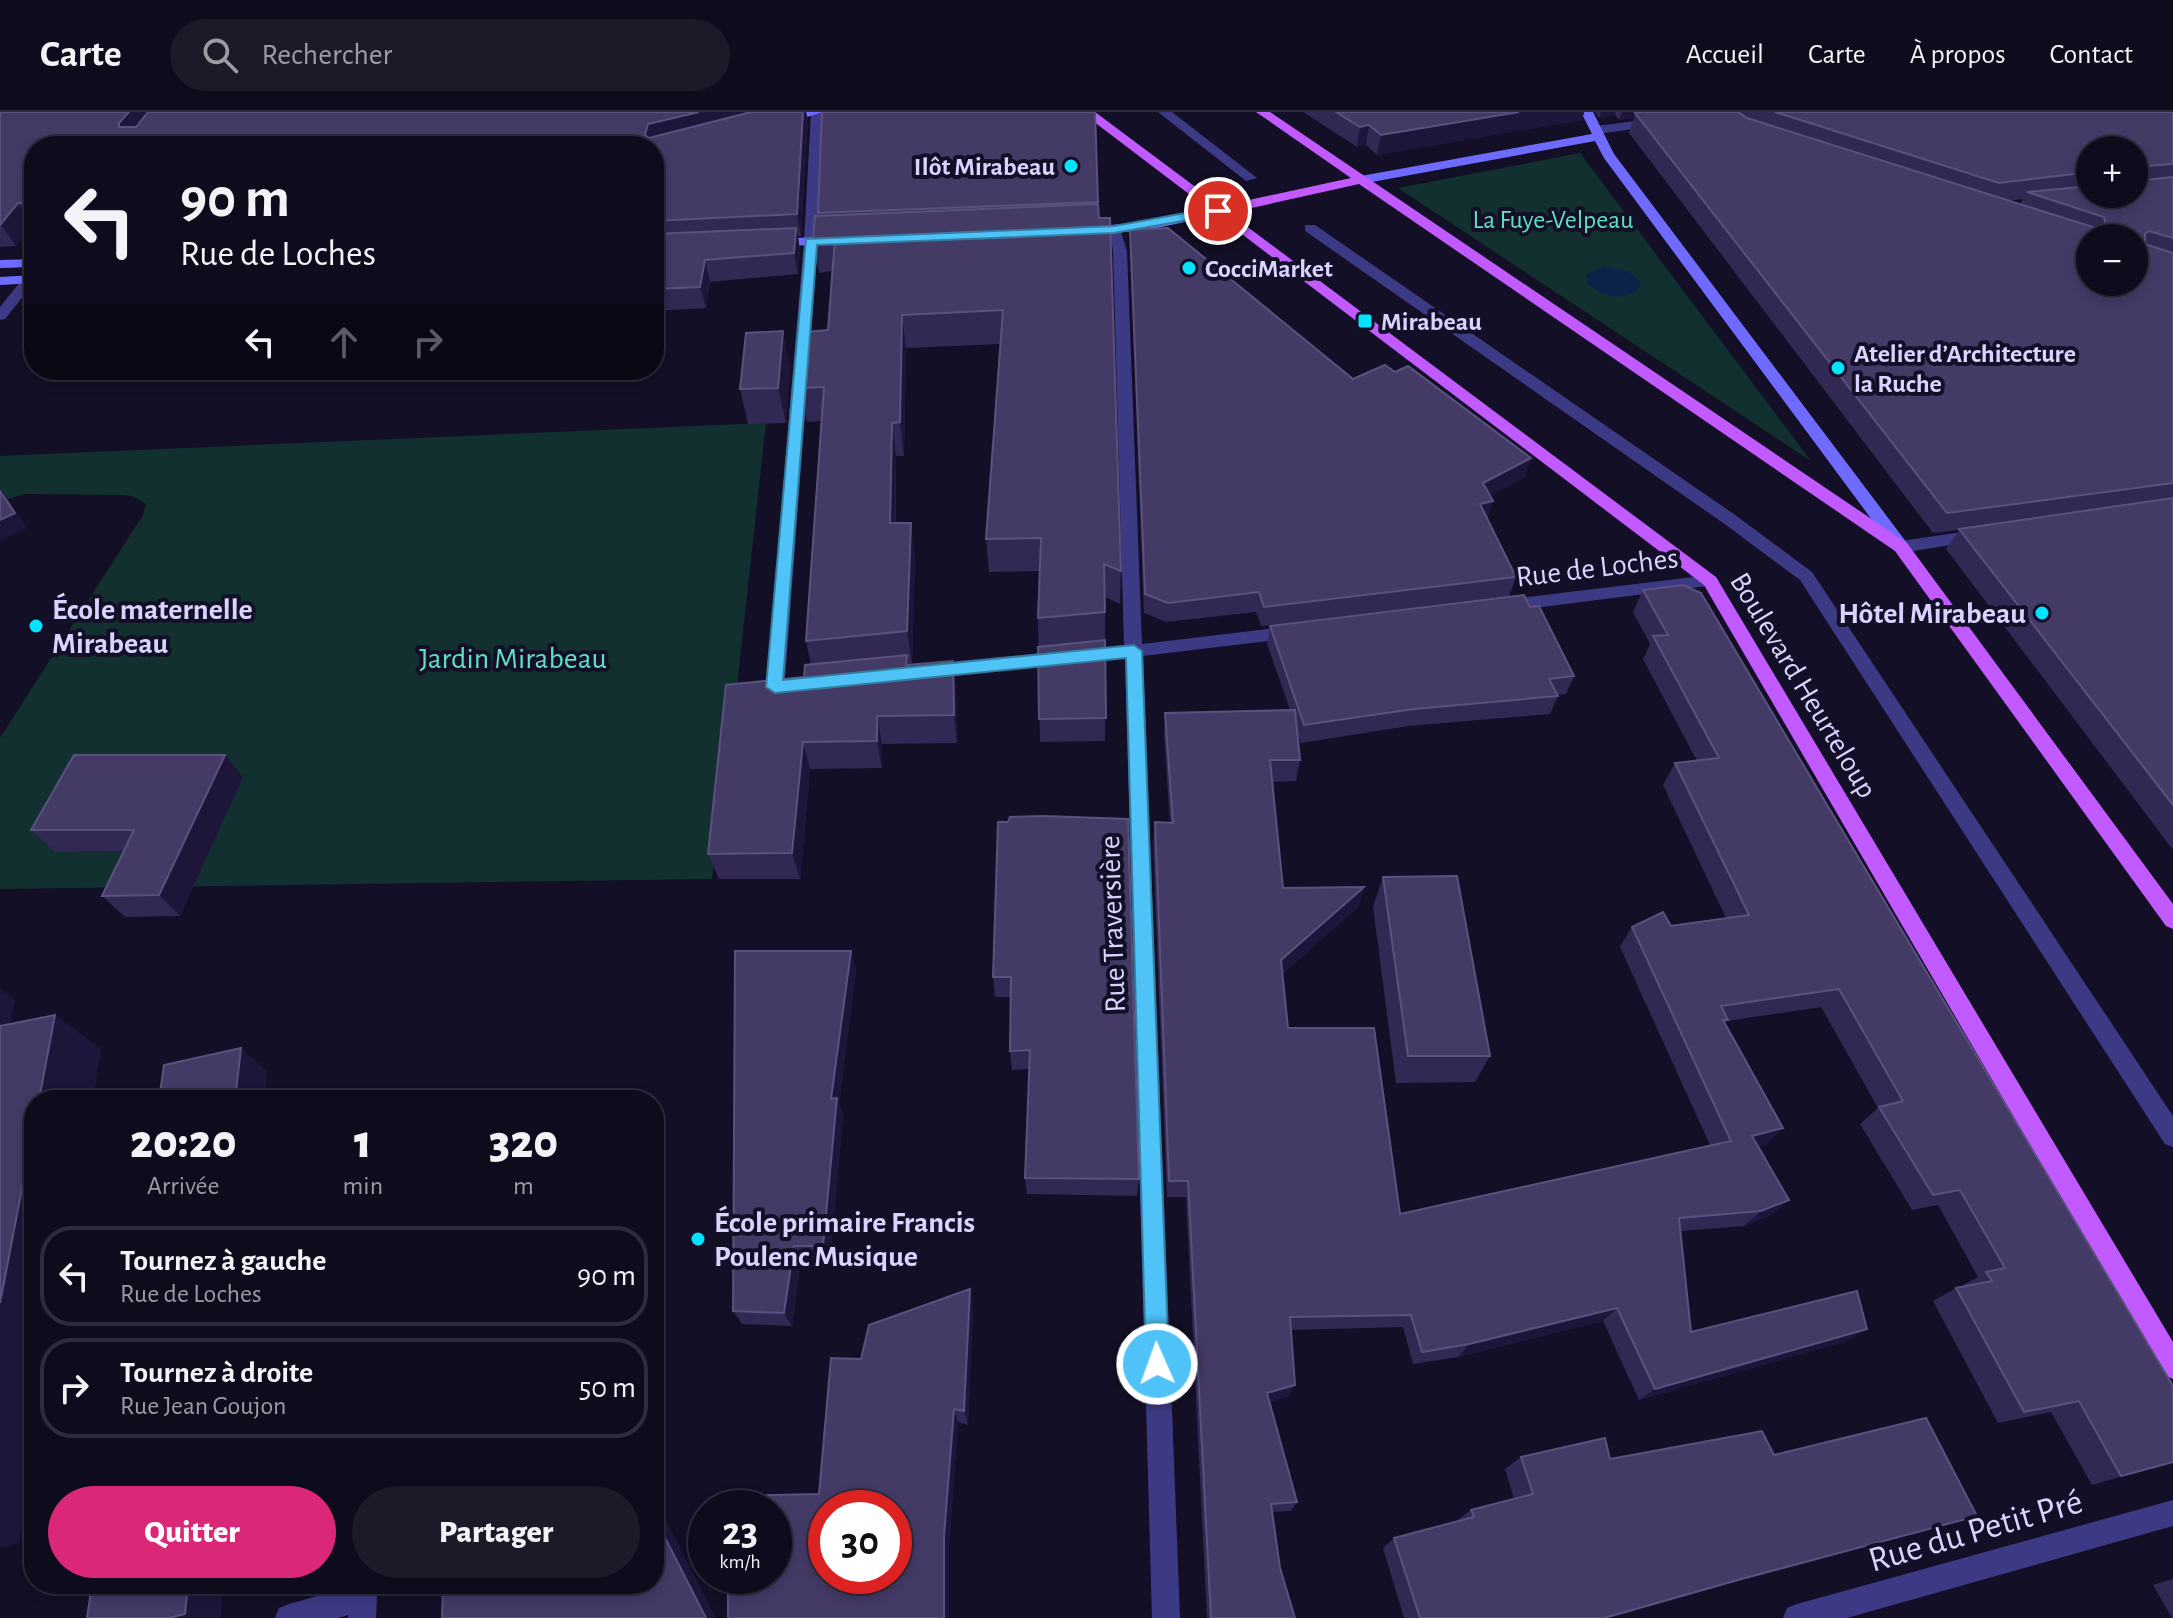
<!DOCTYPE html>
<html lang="fr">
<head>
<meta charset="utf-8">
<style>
	:root { --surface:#0e0b1c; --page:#1c1929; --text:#f1f3f6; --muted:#9b9ba3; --line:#2e2b3b; --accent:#db2777 }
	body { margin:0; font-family:"Alegreya Sans",sans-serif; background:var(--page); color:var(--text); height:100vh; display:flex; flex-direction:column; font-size:30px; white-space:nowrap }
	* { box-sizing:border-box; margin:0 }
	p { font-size:26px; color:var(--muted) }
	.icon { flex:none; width:44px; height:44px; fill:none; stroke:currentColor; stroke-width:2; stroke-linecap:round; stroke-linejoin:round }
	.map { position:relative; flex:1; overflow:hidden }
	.details { position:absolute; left:24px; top:978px; width:640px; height:504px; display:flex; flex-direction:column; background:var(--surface); border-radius:32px; box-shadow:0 4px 12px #0003,0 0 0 2px var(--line) }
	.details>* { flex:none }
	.guide { position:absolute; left:24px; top:24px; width:640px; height:244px; border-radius:32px; box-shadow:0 4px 12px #0003,0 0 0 2px var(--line); background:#0e0b1c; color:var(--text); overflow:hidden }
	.controls { position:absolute; left:2076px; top:24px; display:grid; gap:16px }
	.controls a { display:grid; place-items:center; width:72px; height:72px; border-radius:50%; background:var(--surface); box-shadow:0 4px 12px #0003,0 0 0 2px var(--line); font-size:40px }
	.speed { position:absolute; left:688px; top:1378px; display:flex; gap:16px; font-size:40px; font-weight:700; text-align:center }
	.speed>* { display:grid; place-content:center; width:104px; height:104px; border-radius:50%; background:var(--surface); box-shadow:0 4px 12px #0003,0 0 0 2px var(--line); line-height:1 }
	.speed small { font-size:20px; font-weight:400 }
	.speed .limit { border:12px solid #d22; background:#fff; color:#111 }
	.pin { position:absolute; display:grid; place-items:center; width:68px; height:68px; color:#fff; margin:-34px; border:4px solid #fff; border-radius:50%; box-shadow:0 2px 8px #0007 }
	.me { position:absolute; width:88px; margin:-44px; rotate:358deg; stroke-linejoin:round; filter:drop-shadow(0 0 6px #0008) }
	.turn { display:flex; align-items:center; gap:28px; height:168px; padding:0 24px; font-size:36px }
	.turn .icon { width:104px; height:104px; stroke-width:2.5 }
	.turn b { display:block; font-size:56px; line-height:68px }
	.lanes { display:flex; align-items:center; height:76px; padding:0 24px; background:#0003; justify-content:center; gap:40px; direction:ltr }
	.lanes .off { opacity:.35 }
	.eta { display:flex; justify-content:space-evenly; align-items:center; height:136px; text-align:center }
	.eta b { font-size:48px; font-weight:800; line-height:56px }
	.button { display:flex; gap:16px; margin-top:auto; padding:16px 24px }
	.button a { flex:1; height:92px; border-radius:48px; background:var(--accent); color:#fff; font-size:32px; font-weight:800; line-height:92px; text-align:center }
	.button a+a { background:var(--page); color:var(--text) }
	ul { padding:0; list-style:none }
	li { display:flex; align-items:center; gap:24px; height:100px; margin:0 16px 12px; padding:0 8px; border:4px solid var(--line); border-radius:32px }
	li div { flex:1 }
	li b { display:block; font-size:30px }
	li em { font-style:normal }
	header { display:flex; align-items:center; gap:48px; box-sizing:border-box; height:112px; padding:0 40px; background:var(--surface); border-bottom:2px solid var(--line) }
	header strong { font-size:38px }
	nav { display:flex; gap:44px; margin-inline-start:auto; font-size:28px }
	.search { width:560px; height:72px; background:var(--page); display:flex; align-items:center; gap:20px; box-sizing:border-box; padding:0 28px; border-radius:44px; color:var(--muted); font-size:30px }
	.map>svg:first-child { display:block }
</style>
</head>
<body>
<header>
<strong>Carte</strong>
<div class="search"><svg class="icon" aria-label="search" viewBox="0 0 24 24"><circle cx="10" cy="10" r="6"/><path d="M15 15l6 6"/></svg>Rechercher</div>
<nav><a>Accueil</a><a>Carte</a><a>À propos</a><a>Contact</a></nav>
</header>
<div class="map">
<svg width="2173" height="1506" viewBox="0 0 2173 1506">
	<rect width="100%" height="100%" fill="#130f26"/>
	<path fill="#12302f" d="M 1580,41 L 1811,349 L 1398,76 Z
		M 766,311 L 734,601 L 732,601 L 712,767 L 0,777 L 0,626 L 143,403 L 146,392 L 132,384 L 123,383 L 25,382 L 7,387 L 0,382 L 0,344 Z"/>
	<path fill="#0c2248" d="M 1604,154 L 1628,159 L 1640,169 L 1640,176 C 1625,190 1602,185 1588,172 L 1587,162 Z"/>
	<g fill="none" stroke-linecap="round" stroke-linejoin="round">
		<path fill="#3d3a85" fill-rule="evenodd" d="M 360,1472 L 373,1475 L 377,1485 L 376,1506 L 348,1506 L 348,1503 L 338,1506 L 275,1506 L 279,1496 L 289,1492 Z"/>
		<path fill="#3d3a85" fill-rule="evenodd" d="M 811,0 L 823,0 L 818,129 L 785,567 L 796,565 L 805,572 L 802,577 L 775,582 L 766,575 L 804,129 Z
			M 1158,0 L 1172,0 L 1257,66 L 1246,69 Z
			M 1659,6 L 1665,10 L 1663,13 L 1597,22 L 1591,18 L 1597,14 Z
			M 1305,113 L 1315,113 L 1738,405 L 1812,460 L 2173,1004 L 2173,1035 L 2165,1032 L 1800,468 L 1726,413 L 1305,119 Z
			M 1109,114 L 1119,114 L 1127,139 L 1142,532 L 1293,514 L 1302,520 L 1293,526 L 1143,544 L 1180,1506 L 1152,1506 L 1125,546 L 927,566 L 918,559 L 927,552 L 1124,533 L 1113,139 Z
			M 34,158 L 34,171 L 5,207 L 0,208 L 0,195 L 29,159 Z
			M 1976,418 L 1984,424 L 1982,428 L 1901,441 L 1893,435 L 1901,429 Z
			M 1710,463 L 1716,465 L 1719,469 L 1716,473 L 1503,500 L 1494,494 L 1503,488 Z
			M 2173,1388 L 2173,1414 L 1847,1506 L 1783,1506 L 1787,1496 L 1797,1492 Z"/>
		<path fill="#6f6bff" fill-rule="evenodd" d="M 803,0 L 823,0 L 782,13 L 776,9 Z
			M 1581,0 L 1593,0 L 1614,42 L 1907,431 L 1909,435 L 1907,439 L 1895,439 L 1604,46 L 1595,29 L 1361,72 L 1355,68 L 1361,64 L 1592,22 Z
			M 1218,95 L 1225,99 L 1223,102 L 1147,118 L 1086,123 L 1079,119 L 1086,115 L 1147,110 Z
			M 838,124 L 845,128 L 843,131 L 774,135 L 767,131 L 774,127 Z
			M 34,147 L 34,155 L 0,156 L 0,148 Z
			M 34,163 L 34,171 L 0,173 L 0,165 Z"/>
		<path fill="#c25bff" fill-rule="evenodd" d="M 1081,0 L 1095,0 L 1221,94 L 1351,66 L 1256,0 L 1270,0 L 1907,431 L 2173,792 L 2173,817 L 2166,814 L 1895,439 L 1359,72 L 1229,101 L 1716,465 L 2173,1230 L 2173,1267 L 2164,1263 L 1704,473 Z"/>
	</g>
	<path fill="#312854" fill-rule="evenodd" d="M 0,0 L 808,7 L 801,124 L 798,124 L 800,138 L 798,162 L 710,170 L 706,196 L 654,199 L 654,34 L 34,34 L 34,112 L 32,113 L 16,134 L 0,135 Z
		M 1095,0 L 1098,92 L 1121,459 L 1120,492 L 1105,485 L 1105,629 L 1040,630 L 1038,506 L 1039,459 L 989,460 L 986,427 L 1000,232 L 906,236 L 904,344 L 896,344 L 896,411 L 915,444 L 912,551 L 908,552 L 908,553 L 953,549 L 956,577 L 957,631 L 882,632 L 882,656 L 810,657 L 800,767 L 719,767 L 708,742 L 811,553 L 806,529 L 821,309 L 807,310 L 801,276 L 828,218 L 832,159 L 819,161 L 813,127 L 818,101 Z
		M 1303,0 L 1584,0 L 1582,8 L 1377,43 L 1366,33 L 1357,35 Z
		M 1595,0 L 2173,0 L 2173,738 L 1946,437 L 1959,418 L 1933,421 L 1629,21 L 1634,6 L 1619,8 L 1615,3 L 1599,6 ZM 2090,38 L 2134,38 L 2134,82 L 2090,82 ZM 2023,87 L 2020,92 L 2008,89 Z
		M 1130,118 L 1353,267 L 1395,260 L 1531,346 L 1524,366 L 1490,384 L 1488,407 L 1516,465 L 1509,484 L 1261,514 L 1256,500 L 1166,510 L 1144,501 L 1130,138 Z
		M 790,254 L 786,311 L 748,312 L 740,277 Z
		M 1643,478 L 2173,1274 L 2173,1351 L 2092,1373 L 2051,1300 L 1998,1311 L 1933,1189 L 1956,1176 L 1963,1174 L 1963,1173 L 1978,1165 L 1938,1093 L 1912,1098 L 1860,1012 L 1878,996 L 1821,895 L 1727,909 L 1725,911 L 1766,1033 L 1758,1035 L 1789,1088 L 1771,1103 L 1744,1114 L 1681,1119 L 1691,1220 L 1846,1229 L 1639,1288 L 1603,1209 L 1458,1245 L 1413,1252 L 1403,1215 L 1291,1218 L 1289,1284 L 1270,1290 L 1297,1390 L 1291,1399 L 1272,1400 L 1280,1456 L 1295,1506 L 1207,1506 L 1186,1085 L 1167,1085 L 1153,731 L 1155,710 L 1170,711 L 1164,623 L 1165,601 L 1290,598 L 1267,532 L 1270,514 L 1530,495 L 1574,564 L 1566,582 L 1557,583 L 1558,584 L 1550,602 L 1409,614 L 1301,631 L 1297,621 L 1300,648 L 1296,669 L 1272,670 L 1283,776 L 1364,775 L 1358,795 L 1282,862 L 1288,916 L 1400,1102 L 1710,1033 L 1620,835 L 1632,815 L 1671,814 L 1726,806 L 1663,673 L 1675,651 L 1697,649 L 1643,547 L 1650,532 L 1633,500 Z
		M 225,643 L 243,665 L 180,804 L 125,805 L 102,784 L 123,739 L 55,740 L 31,718 Z
		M 998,710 L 1139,1067 L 1137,1084 L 1027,1082 L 1025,1066 L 1029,957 L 1012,958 L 1010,939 L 1011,885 L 995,885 L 993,865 Z
		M 1383,765 L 1490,944 L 1475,970 L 1396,971 L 1373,795 Z
		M 851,839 L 856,858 L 839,991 L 843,1003 L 830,1148 L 801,1148 L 792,1214 L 742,1212 L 733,1199 Z
		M 973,1194 L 968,1313 L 958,1310 L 949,1434 L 949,1506 L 728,1506 L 819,1382 L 861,1247 Z
		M 1774,1343 L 1944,1414 L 1720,1474 L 1609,1506 L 1404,1506 L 1383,1436 L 1394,1426 L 1456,1409 L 1471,1398 L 1514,1387 L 1505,1357 L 1521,1345 L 1610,1347 Z
		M 2173,1467 L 2173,1506 L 2172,1506 L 2153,1473 Z"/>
	<path fill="#1d163a" d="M 129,0 L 158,0 L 131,32 L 119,15 L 119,11 Z
		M 699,0 L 789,0 L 653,33 L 645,23 L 648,12 Z
		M 803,0 L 806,0 L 808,7 L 801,124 L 797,102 Z
		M 1519,0 L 1584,0 L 1582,8 L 1377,43 L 1381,23 Z
		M 1601,0 L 1616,0 L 1615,3 L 1599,6 Z
		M 1622,0 L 1680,0 L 1635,1 L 1634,6 L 1619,8 Z
		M 1369,13 L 1366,33 L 1357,35 L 1360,15 Z
		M 551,29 L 553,34 L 529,34 Z
		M 18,91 L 32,113 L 16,134 L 1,113 Z
		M 796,116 L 800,138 L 798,162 L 794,141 Z
		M 705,148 L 710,170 L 706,196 L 700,175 Z
		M 902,203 L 906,236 L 904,344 L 900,310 Z
		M 783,219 L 790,254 L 786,311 L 778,276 Z
		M 892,311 L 896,344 L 895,444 L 890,411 Z
		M 1531,346 L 1524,366 L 1477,391 L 1483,371 Z
		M 0,376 L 27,416 L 0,429 Z
		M 1493,389 L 1487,410 L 1480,392 Z
		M 911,411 L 915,444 L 912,551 L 907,519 Z
		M 953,549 L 956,577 L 957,631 L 954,603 Z
		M 877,604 L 882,632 L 882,656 L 877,629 Z
		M 803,630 L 810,657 L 800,767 L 792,741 Z
		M 225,643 L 243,665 L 180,804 L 159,783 Z
		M 1364,775 L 1358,795 L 1276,867 L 1281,848 Z
		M 851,839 L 856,858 L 839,991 L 843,1003 L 830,1148 L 823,1134 L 831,987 Z
		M 0,876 L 15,888 L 0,959 Z
		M 55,903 L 101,937 L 93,988 L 39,988 Z
		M 241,936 L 267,959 L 265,988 L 235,988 Z
		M 34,1014 L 34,1339 L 19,1431 L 0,1436 L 0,1191 Z
		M 1783,1016 L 1766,1033 L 1735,1040 L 1752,1024 Z
		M 1789,1088 L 1771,1103 L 1744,1114 L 1761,1099 Z
		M 794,1134 L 801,1148 L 792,1214 L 784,1201 Z
		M 970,1177 L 973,1194 L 968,1313 L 964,1299 Z
		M 1617,1196 L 1603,1209 L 1458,1245 L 1469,1232 Z
		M 1867,1217 L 1846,1229 L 1639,1288 L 1655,1277 Z
		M 1295,1273 L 1289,1284 L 1262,1292 L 1267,1281 Z
		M 954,1297 L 958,1310 L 949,1434 L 949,1506 L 944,1506 L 944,1424 Z
		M 2173,1350 L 2173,1351 L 2092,1373 L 2121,1364 Z
		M 654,1398 L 665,1406 L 716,1506 L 706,1506 L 654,1404 Z
		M 1977,1404 L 1944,1414 L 1720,1474 L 1609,1506 L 1604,1506 L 1745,1466 Z
		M 188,1472 L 223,1472 L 221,1506 L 169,1506 Z"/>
	<path fill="#433a66" stroke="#5a527e" stroke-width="2" fill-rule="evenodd" d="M 0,0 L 129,0 L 119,11 L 119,15 L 136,15 L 148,0 L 699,0 L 648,12 L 645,23 L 649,26 L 751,0 L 803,0 L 797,102 L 654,109 L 654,34 L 549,34 L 551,29 L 529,34 L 34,34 L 34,91 L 18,91 L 0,113 Z
		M 822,0 L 1095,0 L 1098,90 L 818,101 Z
		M 1336,0 L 1519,0 L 1381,23 L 1369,13 L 1360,15 Z
		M 1641,0 L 1738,0 L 1747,6 L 2102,118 L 2106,116 L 2104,105 L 2027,80 L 2090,74 L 2090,82 L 2134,82 L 2134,69 L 2173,65 L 2173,126 L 2149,119 L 2145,122 L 2145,132 L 2173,141 L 2173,371 L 1947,401 L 1635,1 ZM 2090,126 L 2134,126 L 2134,170 L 2090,170 Z
		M 1775,0 L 2173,0 L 2173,52 L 2147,54 L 2144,59 L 2134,59 L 2134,38 L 2090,38 L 2090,60 L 1999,71 Z
		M 1098,92 L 1099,106 L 1110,106 L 1121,459 L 1104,452 L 1105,500 L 1038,506 L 1041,426 L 986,427 L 1003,198 L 902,203 L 900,310 L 892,311 L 890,411 L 911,411 L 907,519 L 806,529 L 824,275 L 801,276 L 805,220 L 828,218 L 835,126 L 813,127 L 815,104 Z
		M 796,116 L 794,141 L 705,148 L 700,175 L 654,177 L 654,122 Z
		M 1168,116 L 1353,267 L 1385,253 L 1395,260 L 1408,254 L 1531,346 L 1483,371 L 1493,389 L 1480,392 L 1516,465 L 1264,495 L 1259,480 L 1168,491 L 1145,482 L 1130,118 Z
		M 783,219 L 778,276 L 740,277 L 746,221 Z
		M 0,379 L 15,401 L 0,408 Z
		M 2173,386 L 2173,693 L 1959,417 Z
		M 1683,473 L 1701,481 L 2173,1274 L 2173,1350 L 2121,1364 L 2079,1289 L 2024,1300 L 1956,1176 L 1992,1169 L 1986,1160 L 2005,1156 L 1960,1078 L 1933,1083 L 1879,995 L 1903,989 L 1839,877 L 1721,894 L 1728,908 L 1723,908 L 1783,1016 L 1752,1024 L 1789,1088 L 1761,1099 L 1679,1106 L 1691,1220 L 1857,1179 L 1867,1217 L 1655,1277 L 1617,1196 L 1469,1232 L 1422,1240 L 1411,1203 L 1290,1205 L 1295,1273 L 1267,1281 L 1297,1390 L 1271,1392 L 1280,1456 L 1295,1506 L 1211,1506 L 1188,1069 L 1169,1069 L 1155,710 L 1173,711 L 1165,601 L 1295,598 L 1300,648 L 1270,648 L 1283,776 L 1364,775 L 1281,848 L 1288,916 L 1374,916 L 1400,1102 L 1731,1029 L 1632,815 L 1663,800 L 1671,814 L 1749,803 L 1675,651 L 1719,646 L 1653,524 L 1668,523 L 1643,478 Z
		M 1524,483 L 1530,495 L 1539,494 L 1574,564 L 1549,567 L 1558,584 L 1414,597 L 1304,613 L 1270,514 Z
		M 1105,528 L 1106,606 L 1039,607 L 1038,535 Z
		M 907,543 L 906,553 L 953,549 L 954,603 L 877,604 L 877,629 L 803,630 L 792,741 L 708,742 L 726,573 L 804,565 L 805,553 Z
		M 74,643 L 225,643 L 159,783 L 102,784 L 134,718 L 31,718 Z
		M 1044,704 L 1128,707 L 1139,1067 L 1025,1066 L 1030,938 L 1010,939 L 1011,865 L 993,865 L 998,710 L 1008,710 L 1010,705 Z
		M 1457,764 L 1490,944 L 1408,944 L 1383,765 Z
		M 735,839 L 851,839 L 831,987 L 837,986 L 823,1134 L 794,1134 L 784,1201 L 733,1199 Z
		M 55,903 L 39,988 L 34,988 L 34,1014 L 0,1191 L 0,914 Z
		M 241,936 L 235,988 L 159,988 L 164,953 Z
		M 970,1177 L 964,1299 L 954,1297 L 944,1424 L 944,1506 L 728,1506 L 728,1464 L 774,1464 L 774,1396 L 729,1396 L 729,1384 L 819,1382 L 831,1246 L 861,1247 L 869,1213 ZM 826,1396 L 894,1396 L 894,1464 L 826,1464 Z
		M 1926,1306 L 1977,1404 L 1745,1466 L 1604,1506 L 1420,1506 L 1394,1426 L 1474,1405 L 1471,1398 L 1533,1382 L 1521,1345 L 1605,1326 L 1610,1347 L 1762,1319 L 1774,1343 Z
		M 654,1404 L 706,1506 L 442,1506 L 443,1472 L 654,1472 Z
		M 92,1472 L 188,1472 L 185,1502 L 169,1506 L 87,1506 Z"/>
	<path fill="#4fc3f7" stroke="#337fa1" stroke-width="2" d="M 1218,95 L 1223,96 L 1223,102 L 1114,121 L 817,133 L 783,568 L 1134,533 L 1142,539 L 1169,1252 L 1166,1261 L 1157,1264 L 1149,1261 L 1146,1252 L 1126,546 L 775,581 L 766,575 L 806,127 L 1114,114 Z"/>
	<g fill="#00e5ff" stroke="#130f26" stroke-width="3">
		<circle cx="1071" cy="54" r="8"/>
		<circle cx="1189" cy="156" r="8"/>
		<rect x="1357" y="201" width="16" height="16" rx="4"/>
		<circle cx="1838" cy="256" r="8"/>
		<circle cx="2042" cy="501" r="8"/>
		<circle cx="36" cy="514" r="8"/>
		<circle cx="698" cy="1127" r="8"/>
	</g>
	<g text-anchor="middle" stroke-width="8" stroke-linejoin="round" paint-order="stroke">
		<g font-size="26" font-weight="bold" fill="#d9d4ff" stroke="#130f26" text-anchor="start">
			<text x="1055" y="63" text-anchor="end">Ilôt Mirabeau</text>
			<text x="1205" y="165">CocciMarket</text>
			<text x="1381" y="218">Mirabeau</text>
			<text x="1854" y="250">Atelier d’Architecture<tspan x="1854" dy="30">la Ruche</tspan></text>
		</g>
		<g font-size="26" fill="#5fe0c0" stroke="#130f26">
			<text x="1553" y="116">La Fuye-Velpeau</text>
		</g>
		<g font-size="30" fill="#d9d4ff" stroke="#130f26">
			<text transform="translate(1597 455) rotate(-7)" y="10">Rue de Loches</text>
			<text transform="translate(1804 573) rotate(59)" y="10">Boulevard Heurteloup</text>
			<text transform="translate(1112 812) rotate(-92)" y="10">Rue Traversière</text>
		</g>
		<g font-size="30" font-weight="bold" fill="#d9d4ff" stroke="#130f26" text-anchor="start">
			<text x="52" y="507">École maternelle<tspan x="52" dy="34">Mirabeau</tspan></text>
			<text x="2026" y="511" text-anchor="end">Hôtel Mirabeau</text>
			<text x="714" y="1120">École primaire Francis<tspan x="714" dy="34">Poulenc Musique</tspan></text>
		</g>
		<g font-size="30" fill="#5fe0c0" stroke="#130f26">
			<text x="513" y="556">Jardin Mirabeau</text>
		</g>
		<g font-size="36" fill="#d9d4ff" stroke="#130f26">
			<text transform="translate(1975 1417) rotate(-16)" y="13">Rue du Petit Pré</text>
		</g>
	</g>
</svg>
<div class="controls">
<a>+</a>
<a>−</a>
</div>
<div class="speed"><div>23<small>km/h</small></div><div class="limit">30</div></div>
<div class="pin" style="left:1218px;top:99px;background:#d93025"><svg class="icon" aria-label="arrive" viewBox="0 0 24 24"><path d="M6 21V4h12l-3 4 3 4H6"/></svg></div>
<svg class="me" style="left:1157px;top:1252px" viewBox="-20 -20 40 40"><circle r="17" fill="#4fc3f7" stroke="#fff" stroke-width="3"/><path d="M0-11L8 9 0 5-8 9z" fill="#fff"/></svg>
<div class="guide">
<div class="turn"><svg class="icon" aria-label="left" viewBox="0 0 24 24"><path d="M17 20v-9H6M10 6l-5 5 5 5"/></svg><div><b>90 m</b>Rue de Loches</div></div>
<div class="lanes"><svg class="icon" aria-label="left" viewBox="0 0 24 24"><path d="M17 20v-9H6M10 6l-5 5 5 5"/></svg><svg class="icon off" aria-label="ahead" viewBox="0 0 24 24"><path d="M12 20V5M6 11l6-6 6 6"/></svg><svg class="icon off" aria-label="right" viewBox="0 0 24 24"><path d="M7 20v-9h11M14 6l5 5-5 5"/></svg></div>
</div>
<section class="details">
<div class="eta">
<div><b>20:20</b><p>Arrivée</p></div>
<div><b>1</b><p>min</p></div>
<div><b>320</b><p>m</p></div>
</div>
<ul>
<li><svg class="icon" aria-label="left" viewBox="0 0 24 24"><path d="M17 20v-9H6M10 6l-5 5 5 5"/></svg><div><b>Tournez à gauche</b><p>Rue de Loches</p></div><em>90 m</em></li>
<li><svg class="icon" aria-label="right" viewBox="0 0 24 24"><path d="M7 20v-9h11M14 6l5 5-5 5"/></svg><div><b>Tournez à droite</b><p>Rue Jean Goujon</p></div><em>50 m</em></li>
</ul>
<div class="button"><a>Quitter</a><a>Partager</a></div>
</section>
</div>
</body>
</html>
